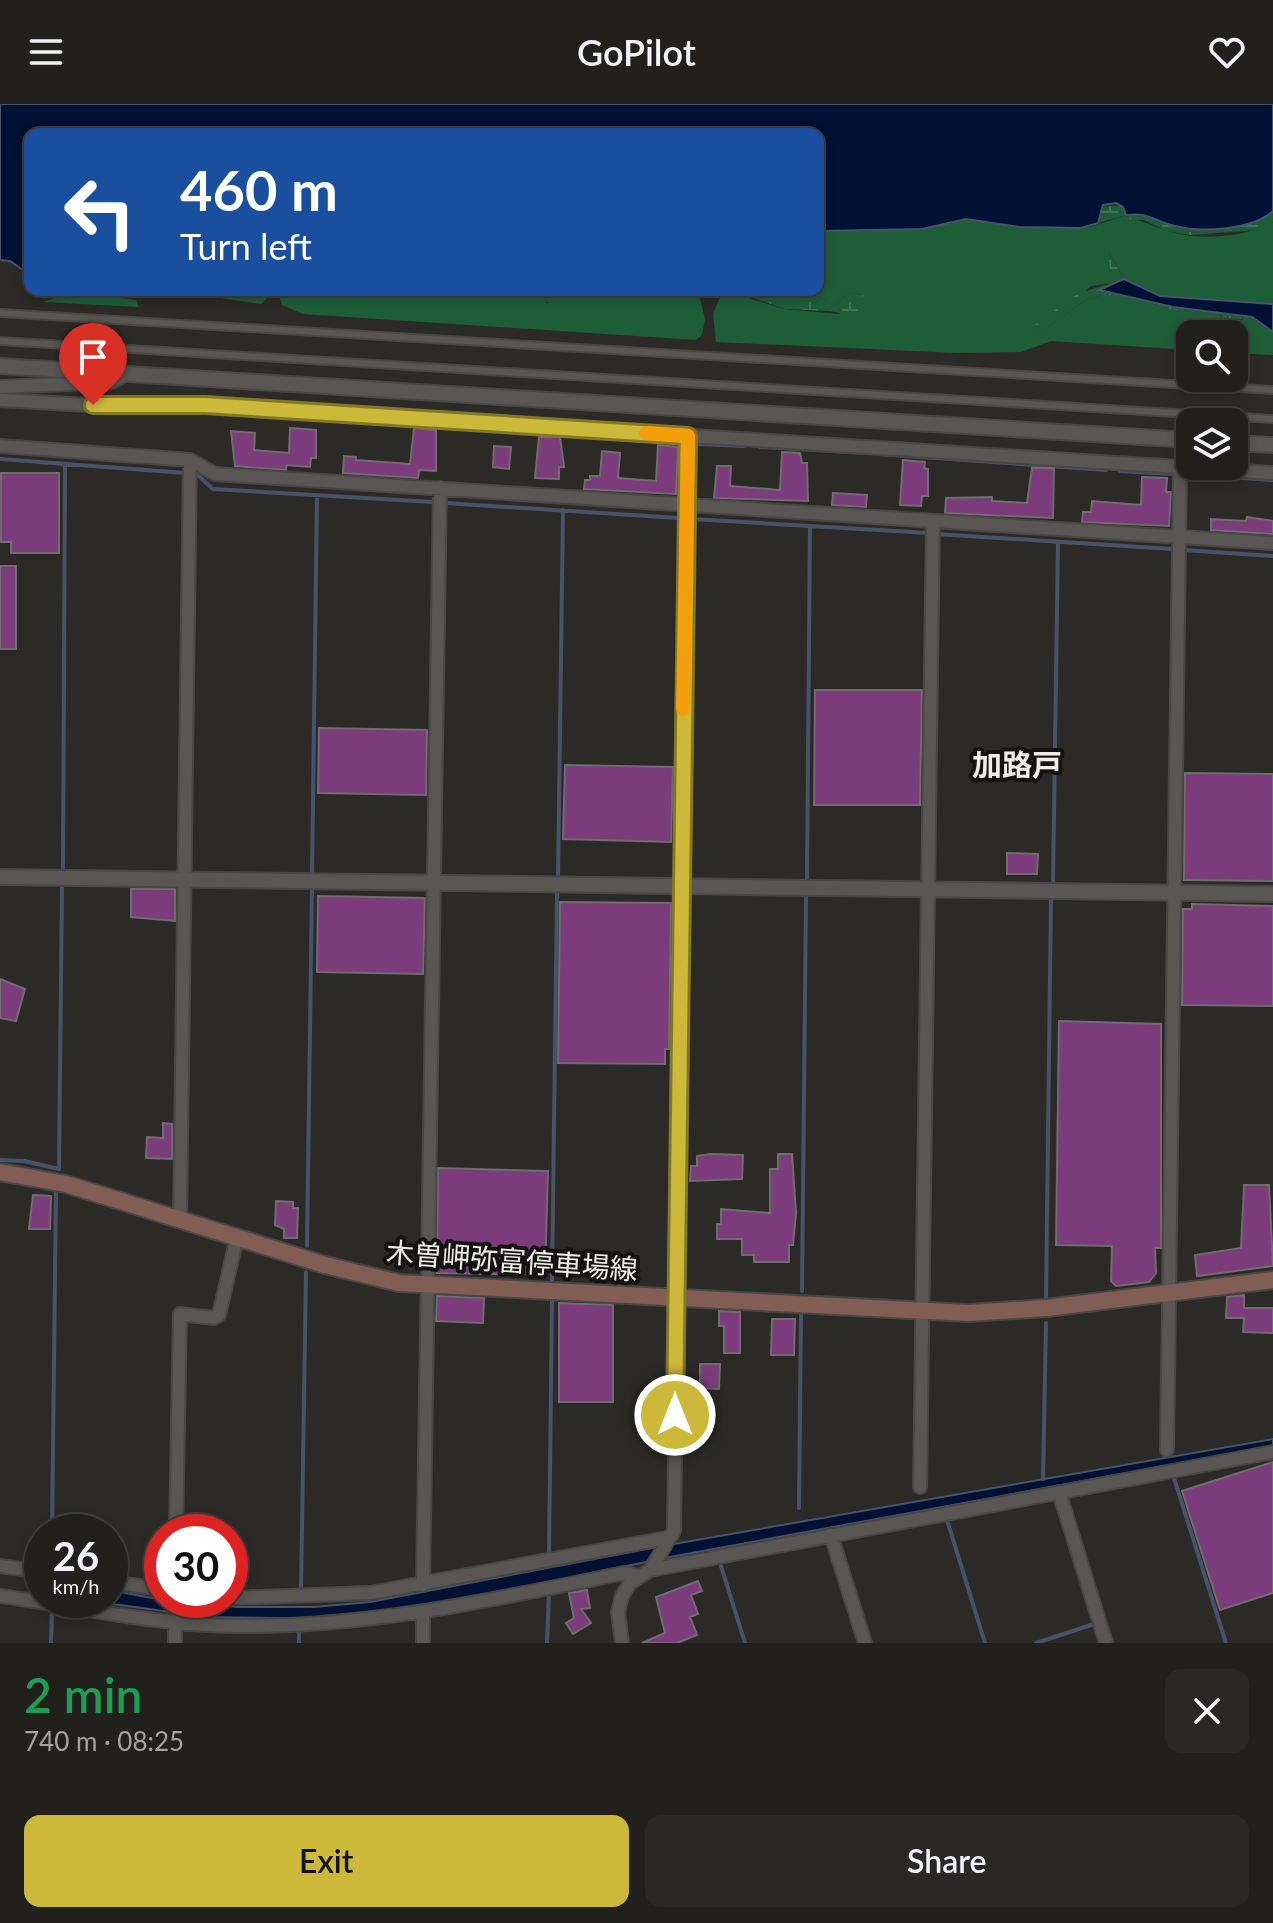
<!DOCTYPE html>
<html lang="en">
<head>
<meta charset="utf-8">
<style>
	:root { --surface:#21201d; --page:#292826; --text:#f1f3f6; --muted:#a2a3a4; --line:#3e3e3b; --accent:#ccb939 }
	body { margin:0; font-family:Lato,"Noto Sans JP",sans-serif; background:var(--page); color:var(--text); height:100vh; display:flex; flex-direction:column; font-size:30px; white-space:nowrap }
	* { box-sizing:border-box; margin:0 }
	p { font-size:26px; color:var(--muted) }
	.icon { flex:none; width:44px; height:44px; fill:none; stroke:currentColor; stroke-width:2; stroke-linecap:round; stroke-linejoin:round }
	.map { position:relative; height:1539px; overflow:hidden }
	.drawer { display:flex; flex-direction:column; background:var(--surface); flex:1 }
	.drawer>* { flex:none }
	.banner { position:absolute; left:24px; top:24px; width:800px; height:168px; border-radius:16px; box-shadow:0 4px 12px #0003,0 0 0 2px var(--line); background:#1a4fa0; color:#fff; overflow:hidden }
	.buttons { position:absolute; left:1176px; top:216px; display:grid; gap:16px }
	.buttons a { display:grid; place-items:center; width:72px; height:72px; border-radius:16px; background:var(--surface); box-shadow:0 4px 12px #0003,0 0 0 2px var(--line); font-size:40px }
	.speed { position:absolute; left:24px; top:1410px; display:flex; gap:16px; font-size:40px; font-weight:700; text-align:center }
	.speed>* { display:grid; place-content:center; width:104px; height:104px; border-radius:50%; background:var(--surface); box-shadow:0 4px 12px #0003,0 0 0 2px var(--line); line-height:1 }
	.speed small { font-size:20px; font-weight:400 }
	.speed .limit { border:12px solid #d22; background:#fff; color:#111 }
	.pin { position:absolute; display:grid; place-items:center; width:68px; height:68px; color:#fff; margin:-82px -34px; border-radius:50% 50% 50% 0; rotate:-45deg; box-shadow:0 0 8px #0007 }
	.pin .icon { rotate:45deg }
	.me { position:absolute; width:88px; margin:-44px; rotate:0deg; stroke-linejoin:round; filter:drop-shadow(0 0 6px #0008) }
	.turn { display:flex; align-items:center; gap:28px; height:168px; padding:0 24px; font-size:36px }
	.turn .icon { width:104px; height:104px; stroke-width:2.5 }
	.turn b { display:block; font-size:56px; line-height:68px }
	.round { display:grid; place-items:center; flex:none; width:84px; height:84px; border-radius:16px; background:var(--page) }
	.headline { display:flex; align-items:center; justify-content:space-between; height:136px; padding:0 24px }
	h1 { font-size:48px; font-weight:600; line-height:60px; color:#1e9e55 }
	.primary-button { display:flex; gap:16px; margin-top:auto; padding:16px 24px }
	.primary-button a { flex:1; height:92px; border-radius:16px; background:var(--accent); color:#111; font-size:32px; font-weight:600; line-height:92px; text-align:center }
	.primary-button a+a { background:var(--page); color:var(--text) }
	header { display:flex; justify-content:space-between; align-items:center; height:104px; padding:0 24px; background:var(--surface); font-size:36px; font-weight:600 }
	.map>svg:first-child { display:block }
</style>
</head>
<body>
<header><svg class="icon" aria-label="menu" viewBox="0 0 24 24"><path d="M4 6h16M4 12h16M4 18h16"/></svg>GoPilot<svg class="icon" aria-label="heart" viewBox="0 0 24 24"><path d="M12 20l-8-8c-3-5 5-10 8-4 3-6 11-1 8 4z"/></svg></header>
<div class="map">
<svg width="1273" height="1539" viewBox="0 0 1273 1539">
	<defs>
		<pattern id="wetland-marsh" width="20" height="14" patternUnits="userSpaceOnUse" patternTransform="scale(2)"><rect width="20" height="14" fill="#1d5e39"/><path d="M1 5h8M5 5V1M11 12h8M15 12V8" fill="none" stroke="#3e7556"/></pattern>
	</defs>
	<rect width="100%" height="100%" fill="#2c2a27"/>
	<path fill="#1d5e39" d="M 1126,111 L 1131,116 C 1145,116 1153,123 1167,127 C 1199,137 1244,134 1273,118 L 1273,200 L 1160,192 L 1124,175 L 1109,148 L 1113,179 L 1091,182 L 1034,233 L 1086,196 L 1102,191 L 1126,191 L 1168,205 L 1220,209 L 1223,220 L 1235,224 L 1245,212 L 1273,228 L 1273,251 L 1234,249 L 1234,230 L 1190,230 L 1190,246 L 1051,237 L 1021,248 L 957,249 L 716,238 L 713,210 L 723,186 L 784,205 L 838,210 L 861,201 L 863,191 L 850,188 L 834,202 L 808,186 L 778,194 L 763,186 L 818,186 L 818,127 L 922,125 L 966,115 L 1020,123 L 1090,123 Z
		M 92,186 L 270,186 L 271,191 L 261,200 L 187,189 L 157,191 Z
		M 282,186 L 565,186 L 544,195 L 547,199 L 596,189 L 670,192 L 698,187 L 705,215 L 702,231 L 696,236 L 303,210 L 282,201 L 278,190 Z
		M 75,188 L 136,196 L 139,203 L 43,198 Z"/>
	<path fill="url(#wetland-marsh)" d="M 1273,90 L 1273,118 L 1258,126 L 1190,131 L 1166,127 L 1144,116 L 1131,116 L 1126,111 L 1081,124 L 1020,123 L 966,115 L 938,121 L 952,114 Z
		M 1108,147 L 1124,175 L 1160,192 L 1273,200 L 1273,228 L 1245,212 L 1228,226 L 1220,209 L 1168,205 L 1126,191 L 1102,191 L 1086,196 L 1034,233 L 1027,226 L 1079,189 L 1112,179 Z
		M 565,186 L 698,186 C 666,198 631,189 597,189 C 582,189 555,207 543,195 Z
		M 730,186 L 763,186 L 778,194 L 808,186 L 834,202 L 850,188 L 863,191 L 863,214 L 830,207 L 785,205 Z"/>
	<path fill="#001134" stroke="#48536b" stroke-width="2" d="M 0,0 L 1273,0 L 1273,107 C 1252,126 1202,129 1175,122 C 1154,117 1149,108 1126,111 L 1123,103 L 1116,99 L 1103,101 L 1098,119 L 1081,124 L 1020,123 L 966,115 L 922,125 L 818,127 L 818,30 L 30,30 L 29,181 L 26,168 L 10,157 L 0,156 Z
		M 1124,175 L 1160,192 L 1273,200 L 1273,228 L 1252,213 L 1173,203 L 1099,186 Z
		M 1273,1335 L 1273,1342 L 670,1453 L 429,1503 L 343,1515 L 207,1513 L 84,1496 L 110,1496 L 110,1486 L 162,1496 L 237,1503 L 314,1503 L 370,1498 L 668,1441 Z"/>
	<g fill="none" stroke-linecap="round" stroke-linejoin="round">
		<path stroke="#48536b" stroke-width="4" d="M 211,309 L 248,311
			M 270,313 L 377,319
			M 393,320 L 472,324
			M 525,328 L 575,331
			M 695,340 L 744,342
			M 760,343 L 868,349
			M 880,350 L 1106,366
			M 0,355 L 185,369
			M 1120,367 L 1174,370
			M 194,368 L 213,385 L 433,398
			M 1188,370 L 1273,376
			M 445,399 L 678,414
			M 692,415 L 929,429
			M 937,430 L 1172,445
			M 1183,446 L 1273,452
			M 63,766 L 65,361
			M 312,772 L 317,391
			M 558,773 L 563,406
			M 807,776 L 810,422
			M 1053,777 L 1058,438
			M 0,1056 L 24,1057 L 59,1065 L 62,782
			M 307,1142 L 312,781
			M 552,1176 L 557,788
			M 802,1187 L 806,793
			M 1046,1194 L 1051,793
			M 1173,1371 L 1226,1539
			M 1043,1375 L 1046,1219
			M 799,1404 L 801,1207
			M 948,1419 L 985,1539
			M 52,1428 L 56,1087
			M 549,1450 L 552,1195
			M 721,1462 L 745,1539
			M 301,1486 L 306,1168
			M 51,1539 L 52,1507
			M 299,1539 L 299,1528
			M 547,1539 L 549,1489
			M 1036,1539 L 1094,1520"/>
	</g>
	<path fill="#7c3c7c" stroke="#706c6f" stroke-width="2" d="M 290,324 L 316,326 L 316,354 L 311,354 L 310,363 L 286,361 L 286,366 L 235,362 L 231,327 L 255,329 L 254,346 L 289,349 Z
		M 414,324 L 436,326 L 436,367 L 419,366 L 418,374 L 343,369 L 344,352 L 356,353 L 356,356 L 410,360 Z
		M 539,333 L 560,333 L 564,363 L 559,363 L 559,375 L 535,374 Z
		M 658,341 L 678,343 L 676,390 L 584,385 L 585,376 L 590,376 L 590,372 L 600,372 L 602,347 L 620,349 L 618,374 L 656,377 Z
		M 494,342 L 511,343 L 509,365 L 493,363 Z
		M 782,348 L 800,349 L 802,359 L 807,359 L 808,397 L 714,394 L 717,362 L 731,362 L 730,382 L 780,386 Z
		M 903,356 L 925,358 L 924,364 L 928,365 L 928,392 L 922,392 L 921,402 L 900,401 Z
		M 1032,364 L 1054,364 L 1053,414 L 945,409 L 946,394 L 992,393 L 992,397 L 1027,399 Z
		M 1,369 L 59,369 L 59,449 L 11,449 L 11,438 L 1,438 Z
		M 1142,373 L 1167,374 L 1166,388 L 1171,388 L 1169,422 L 1082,418 L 1083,408 L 1091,408 L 1092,397 L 1141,401 Z
		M 833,389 L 867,391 L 866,403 L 832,401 Z
		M 1247,413 L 1273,417 L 1273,430 L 1211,426 L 1211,415 L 1246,417 Z
		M 0,462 L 16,462 L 16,545 L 0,545 Z
		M 815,586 L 922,586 L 920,701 L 814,701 Z
		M 319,624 L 427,626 L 426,691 L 318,689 Z
		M 565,661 L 673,663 L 671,738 L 563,735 Z
		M 1185,669 L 1273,670 L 1273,777 L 1184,776 Z
		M 1007,749 L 1038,750 L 1037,770 L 1007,770 Z
		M 131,785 L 175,785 L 175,817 L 131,813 Z
		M 318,792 L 425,794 L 423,870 L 317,868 Z
		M 560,798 L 671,799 L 669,945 L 665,945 L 665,960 L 558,959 Z
		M 1192,800 L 1273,802 L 1273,902 L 1182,901 L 1183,805 L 1192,805 Z
		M 0,875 L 25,885 L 16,917 L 0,914 Z
		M 1059,917 L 1161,920 L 1161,1144 L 1155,1144 L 1156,1169 L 1149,1178 L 1116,1182 L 1111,1177 L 1112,1142 L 1056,1141 Z
		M 163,1019 L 172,1020 L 172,1055 L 146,1054 L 147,1033 L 163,1034 Z
		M 710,1050 L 743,1051 L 742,1075 L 690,1077 L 691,1062 L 697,1062 L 697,1052 Z
		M 778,1050 L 792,1050 L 796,1109 L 793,1141 L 789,1141 L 789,1158 L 754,1158 L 754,1151 L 742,1151 L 742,1135 L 717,1135 L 717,1120 L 721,1120 L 721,1105 L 770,1109 L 770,1065 L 778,1065 Z
		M 438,1064 L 548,1067 L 545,1171 L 437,1169 Z
		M 1244,1081 L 1269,1081 L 1273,1162 L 1197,1172 L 1195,1151 L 1241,1144 Z
		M 33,1091 L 51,1092 L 50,1125 L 29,1125 Z
		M 276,1097 L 293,1098 L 293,1104 L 298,1104 L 297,1134 L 284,1134 L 284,1125 L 275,1121 Z
		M 1244,1191 L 1244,1204 L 1273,1204 L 1273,1229 L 1243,1228 L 1244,1214 L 1226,1214 L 1227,1193 Z
		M 437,1192 L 484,1194 L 483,1219 L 436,1217 Z
		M 559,1199 L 613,1201 L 613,1298 L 559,1298 Z
		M 719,1207 L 740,1208 L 740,1249 L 724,1249 L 724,1222 L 719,1222 Z
		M 772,1215 L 795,1215 L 794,1251 L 771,1251 Z
		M 700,1260 L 720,1260 L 719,1285 L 700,1284 Z
		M 1273,1358 L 1273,1489 L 1220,1506 L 1182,1387 Z
		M 698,1477 L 702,1487 L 691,1491 L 698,1510 L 690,1513 L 697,1531 L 677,1539 L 642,1539 L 665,1529 L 656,1493 Z
		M 587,1486 L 590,1504 L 581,1505 L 591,1519 L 573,1530 L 566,1519 L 574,1514 L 569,1489 Z"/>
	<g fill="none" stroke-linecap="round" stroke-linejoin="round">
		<defs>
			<path id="service" d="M 0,209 L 1273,286
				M 0,237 L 1273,315"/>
			<path id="minor" d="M 0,283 L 112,278 L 126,270
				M 0,296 L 123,303 L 205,301 L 1273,369
				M 0,342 L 190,356 L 215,370 L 1273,439
				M 180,1116 L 190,356
				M 1167,1346 L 1180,363
				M 920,1383 L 933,417
				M 1059,1388 L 1106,1539
				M 176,1428 L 180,1210 L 214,1214 L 219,1211 L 237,1133
				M 831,1431 L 865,1539
				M 0,1462 L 42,1468
				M 650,1466 L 1273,1348
				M 110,1478 L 162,1485
				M 423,1481 L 440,384
				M 0,1492 C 79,1503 161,1522 240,1522 C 371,1523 496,1495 624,1469 L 639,1472
				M 230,1494 L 370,1489 L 667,1434
				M 175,1539 L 175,1517
				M 423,1539 L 423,1509
				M 622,1539 L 618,1508 L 622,1492 L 630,1479 L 650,1466 L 674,1427 L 688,332"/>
			<path id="tertiary" d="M 0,262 L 1190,336
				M 1234,339 L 1273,341
				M 0,773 L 1273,790"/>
			<path id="secondary" d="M 0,1068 L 66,1080 L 325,1161 L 399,1179 L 968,1209 L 1046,1204 L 1273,1176"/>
		</defs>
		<use href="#service" stroke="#494745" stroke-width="10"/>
		<use href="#minor" stroke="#494745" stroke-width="16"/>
		<use href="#tertiary" stroke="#494745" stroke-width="18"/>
		<use href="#secondary" stroke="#494745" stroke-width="20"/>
		<use href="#service" stroke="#595653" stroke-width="6"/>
		<use href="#minor" stroke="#595653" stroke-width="12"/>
		<use href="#tertiary" stroke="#595653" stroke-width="14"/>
		<use href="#secondary" stroke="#815d54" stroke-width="16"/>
	</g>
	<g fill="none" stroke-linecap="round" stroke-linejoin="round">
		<defs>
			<path id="route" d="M 93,301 L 205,301 L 688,332 L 675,1311"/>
		</defs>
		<use href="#route" stroke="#857825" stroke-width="20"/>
		<use href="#route" stroke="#ccb939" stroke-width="14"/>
		<path stroke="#f59e0b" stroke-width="14" d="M 646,329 L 688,332 L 683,605"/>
	</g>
	<g text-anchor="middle" stroke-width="8" stroke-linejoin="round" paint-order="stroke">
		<g font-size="28" fill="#efedeb" stroke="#141311">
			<text transform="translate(512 1157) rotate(4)" y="10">木曽岬弥富停車場線</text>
		</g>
		<g font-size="30" font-weight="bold" fill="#efedeb" stroke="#141311">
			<text x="1017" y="672">加路戸</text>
		</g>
	</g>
</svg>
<div class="buttons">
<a><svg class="icon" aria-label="search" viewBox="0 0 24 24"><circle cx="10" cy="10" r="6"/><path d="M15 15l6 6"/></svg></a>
<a><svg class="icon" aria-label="layers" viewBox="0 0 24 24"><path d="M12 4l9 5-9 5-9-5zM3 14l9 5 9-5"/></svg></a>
</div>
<div class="speed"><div>26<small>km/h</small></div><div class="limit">30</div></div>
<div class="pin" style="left:93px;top:301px;background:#d93025"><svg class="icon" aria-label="arrive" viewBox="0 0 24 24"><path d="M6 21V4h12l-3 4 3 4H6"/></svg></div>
<svg class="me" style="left:675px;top:1311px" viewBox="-20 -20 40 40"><circle r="17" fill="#ccb939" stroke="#fff" stroke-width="3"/><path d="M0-11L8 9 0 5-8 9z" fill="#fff"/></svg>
<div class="banner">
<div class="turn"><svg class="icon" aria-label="left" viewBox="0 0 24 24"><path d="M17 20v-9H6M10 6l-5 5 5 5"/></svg><div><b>460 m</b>Turn left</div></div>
</div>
</div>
<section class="drawer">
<div class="headline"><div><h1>2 min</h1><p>740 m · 08:25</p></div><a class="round"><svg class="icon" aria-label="close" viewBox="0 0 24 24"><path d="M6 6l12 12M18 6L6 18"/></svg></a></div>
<div class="primary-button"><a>Exit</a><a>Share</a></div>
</section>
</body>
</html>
